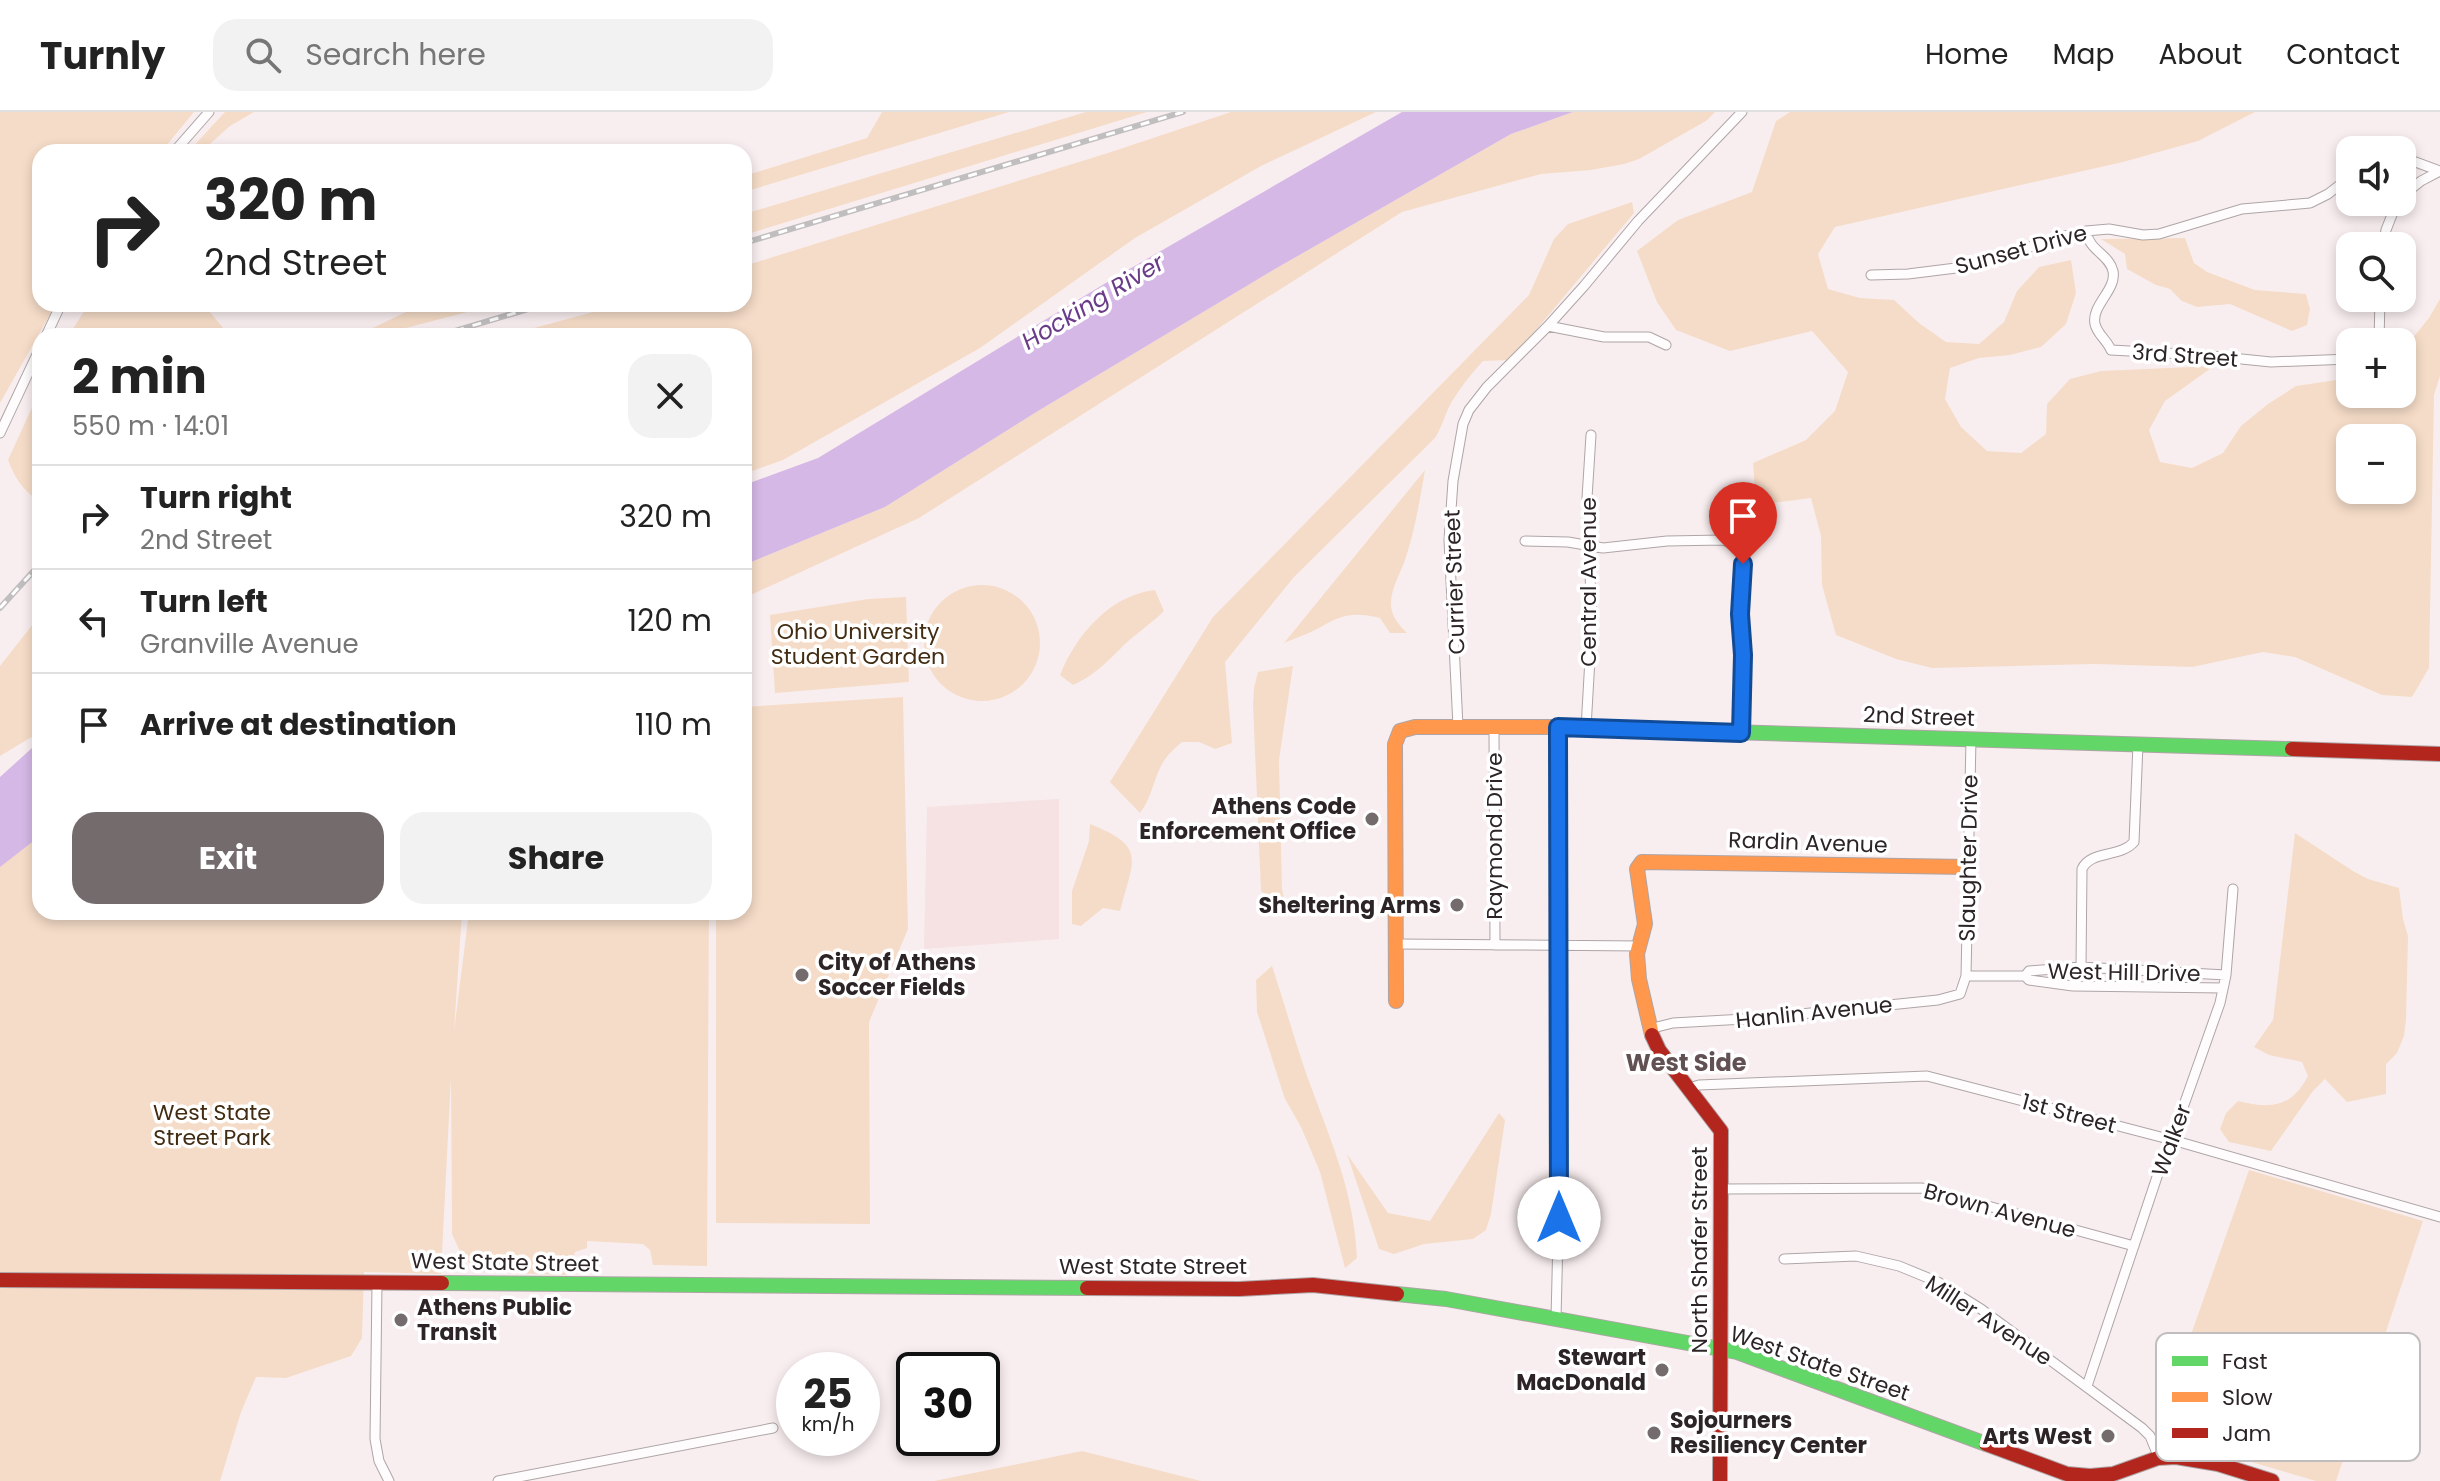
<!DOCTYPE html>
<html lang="en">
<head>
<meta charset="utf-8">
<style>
	:root { --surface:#fff; --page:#f2f2f2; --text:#222; --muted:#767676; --line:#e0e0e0; --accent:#746b6c }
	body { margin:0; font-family:Poppins,sans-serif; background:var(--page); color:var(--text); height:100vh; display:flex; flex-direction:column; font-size:30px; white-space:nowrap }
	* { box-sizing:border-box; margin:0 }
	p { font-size:26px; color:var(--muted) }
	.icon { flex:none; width:44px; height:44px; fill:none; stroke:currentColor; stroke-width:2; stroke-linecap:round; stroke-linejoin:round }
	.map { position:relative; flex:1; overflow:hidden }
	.sheet { position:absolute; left:32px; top:216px; width:720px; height:592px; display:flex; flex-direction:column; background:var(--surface); border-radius:24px; box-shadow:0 4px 12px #0003 }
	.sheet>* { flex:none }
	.top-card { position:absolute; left:32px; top:32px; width:720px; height:168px; border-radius:24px; box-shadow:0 4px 12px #0003; background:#fff; color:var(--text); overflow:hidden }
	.tools { position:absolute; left:2336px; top:24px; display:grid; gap:16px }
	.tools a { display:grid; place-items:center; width:80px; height:80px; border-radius:16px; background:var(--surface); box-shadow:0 4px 12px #0003; font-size:40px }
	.speed { position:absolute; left:776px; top:1240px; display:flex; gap:16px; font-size:40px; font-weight:700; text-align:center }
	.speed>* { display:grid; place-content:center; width:104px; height:104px; border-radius:50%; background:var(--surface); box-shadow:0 4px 12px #0003; line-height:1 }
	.speed small { font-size:20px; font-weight:400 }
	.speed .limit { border:4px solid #111; border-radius:12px; background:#fff; color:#111 }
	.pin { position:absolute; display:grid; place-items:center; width:68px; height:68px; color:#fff; margin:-82px -34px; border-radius:50% 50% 50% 0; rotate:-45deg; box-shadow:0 0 8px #0007 }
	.pin .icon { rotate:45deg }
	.me { position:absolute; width:88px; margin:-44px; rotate:0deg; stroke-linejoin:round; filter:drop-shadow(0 0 6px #0008) }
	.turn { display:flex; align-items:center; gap:28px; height:168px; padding:0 40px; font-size:36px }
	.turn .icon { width:104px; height:104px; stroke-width:2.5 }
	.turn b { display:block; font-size:56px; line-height:68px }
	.round { display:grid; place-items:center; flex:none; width:84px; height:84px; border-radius:24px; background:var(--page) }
	.head { display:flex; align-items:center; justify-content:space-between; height:136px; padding:0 40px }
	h1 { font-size:48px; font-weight:700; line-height:60px }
	.cta { display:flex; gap:16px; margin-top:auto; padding:16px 40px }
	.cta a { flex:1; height:92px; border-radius:24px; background:var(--accent); color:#fff; font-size:32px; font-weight:700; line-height:92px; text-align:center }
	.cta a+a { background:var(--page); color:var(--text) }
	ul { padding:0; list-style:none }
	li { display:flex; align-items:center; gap:24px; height:104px; padding:0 40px; border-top:2px solid var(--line) }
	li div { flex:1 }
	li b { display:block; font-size:30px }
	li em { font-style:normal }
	header { display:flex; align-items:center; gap:48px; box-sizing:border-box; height:112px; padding:0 40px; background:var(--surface); border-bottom:2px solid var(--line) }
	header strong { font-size:38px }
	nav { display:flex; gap:44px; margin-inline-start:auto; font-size:28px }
	.search { width:560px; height:72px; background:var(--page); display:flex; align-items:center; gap:20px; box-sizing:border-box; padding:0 28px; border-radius:24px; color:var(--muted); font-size:30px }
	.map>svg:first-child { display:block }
</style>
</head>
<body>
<header>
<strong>Turnly</strong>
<div class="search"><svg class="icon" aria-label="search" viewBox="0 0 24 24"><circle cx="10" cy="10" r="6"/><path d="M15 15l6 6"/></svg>Search here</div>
<nav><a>Home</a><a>Map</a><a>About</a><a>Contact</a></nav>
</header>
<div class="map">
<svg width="2440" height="1369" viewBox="0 0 2440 1369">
	<rect width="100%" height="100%" fill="#f9eeef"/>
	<path fill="#f6e1e3" d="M 1059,687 L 1059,827 L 924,837 L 927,695 Z"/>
	<path fill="#f5dcc8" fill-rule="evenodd" d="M 0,0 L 194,0 L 161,40 L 40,40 L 40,192 L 56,192 L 0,291 Z
		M 225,0 L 254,0 L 230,14 L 201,40 L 188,40 Z
		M 882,0 L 1009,0 L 744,80 L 744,64 L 867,26 Z
		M 1086,0 L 1147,0 L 744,123 L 744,102 Z
		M 1231,0 L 1376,0 L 1261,54 L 1135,126 L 980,236 L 783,348 L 744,362 L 744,224 L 504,224 L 623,192 L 744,192 L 744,154 L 1111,40 Z
		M 1573,0 L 1715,0 L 1706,9 L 1639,47 L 1624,52 L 1591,58 L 1541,62 L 1402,100 L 919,406 L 744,486 L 744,453 L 885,395 L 1038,299 L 1275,157 L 1511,22 Z
		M 1790,0 L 2255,0 L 2198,29 L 2123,50 L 1835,115 L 1818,142 L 1828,177 L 1860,186 L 1894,188 L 1919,211 L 1946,230 L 1979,232 L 2004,210 L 2017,179 L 2039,155 L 2071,148 L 2076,181 L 2066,212 L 2041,235 L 2010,243 L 1979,246 L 1950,256 L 1945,287 L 1961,315 L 1987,339 L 2021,341 L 2046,322 L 2047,292 L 2070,267 L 2101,259 L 2214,254 L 2165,289 L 2149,318 L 2160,350 L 2192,356 L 2223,341 L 2241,314 L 2268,292 L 2296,274 L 2350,266 L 2350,282 L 2402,282 L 2402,239 L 2429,206 L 2440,187 L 2440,264 L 2434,283 L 2429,556 L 2412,585 L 2382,583 L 2295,545 L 2263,540 L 2192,555 L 2095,552 L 1932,556 L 1896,547 L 1836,523 L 1822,473 L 1821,424 L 1811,386 L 1756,393 L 1753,351 L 1806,328 L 1835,299 L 1848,260 L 1812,219 L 1730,239 L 1676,218 L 1657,190 L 1637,139 L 1678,108 L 1752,80 L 1776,9 ZM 2350,326 L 2402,326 L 2402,378 L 2350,378 Z
		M 1632,90 L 1634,101 L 1511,248 L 1483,249 C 1471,262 1460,276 1451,291 C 1445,302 1443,313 1435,326 L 1294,465 L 1225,550 L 1232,631 L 1215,637 L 1199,630 L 1182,630 C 1174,637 1166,644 1161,654 C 1153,670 1151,687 1140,701 L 1110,670 L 1213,505 L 1529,183 L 1554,127 L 1568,112 Z
		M 2185,126 L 2194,151 L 2207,160 L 2255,178 L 2306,182 L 2310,197 L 2307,213 L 2292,219 L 2230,192 L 2197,195 L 2182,189 L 2170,177 L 2156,173 L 2127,157 L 2125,142 L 2101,127 Z
		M 89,192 L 203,192 L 230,224 L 68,224 Z
		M 436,192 L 498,192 L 402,217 L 387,224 L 356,224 L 406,200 Z
		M 40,278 L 40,385 L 37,388 C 22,377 15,366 8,348 Z
		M 1425,358 C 1420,388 1415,417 1406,445 C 1401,461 1390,477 1391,494 C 1392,505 1399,513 1407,521 L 1390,521 L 1380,506 C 1353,500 1343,502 1319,516 C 1308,522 1295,526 1284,531 Z
		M924 531a58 58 0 1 1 116 0a58 58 0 1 1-116 0Z
		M 1155,478 L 1164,499 C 1152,511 1137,521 1124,533 C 1108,549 1094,564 1073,573 L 1060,563 C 1076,523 1110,483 1155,478 Z
		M 906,485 L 909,570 L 775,581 L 770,503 L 868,487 Z
		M 40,503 L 40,620 L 0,644 L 0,554 Z
		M 1293,554 L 1279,648 L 1282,777 L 1286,798 L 1261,779 L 1253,593 L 1254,576 L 1258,560 Z
		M 903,585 L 908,817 L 869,910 L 870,1112 L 716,1111 L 716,800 L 744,800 L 744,595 Z
		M 1090,712 C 1148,735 1133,747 1120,799 L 1103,796 L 1081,814 L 1072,812 L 1072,779 L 1089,729 Z
		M 2295,721 L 2353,759 L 2368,767 L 2399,776 L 2403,807 L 2408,824 L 2406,907 L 2404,924 L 2397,941 L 2386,952 L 2386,982 L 2347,990 L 2325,967 L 2313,979 L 2271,1039 L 2229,1030 L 2220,1017 L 2226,1001 L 2238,989 C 2271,997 2291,996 2308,964 L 2302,950 L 2269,943 L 2254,935 L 2273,908 Z
		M 40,725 L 40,800 L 462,800 L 454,919 L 469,800 L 709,800 L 707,1154 L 653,1153 L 650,1138 L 643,1132 L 587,1129 L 587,1136 L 575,1140 L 570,1159 L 565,1163 L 482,1160 L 463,1146 L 452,1122 L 451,965 L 441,1162 L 364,1160 L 362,1226 L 351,1244 L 286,1266 L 256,1265 L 241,1300 L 220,1369 L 0,1369 L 0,751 L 11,742 Z
		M 1272,854 C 1284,890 1294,926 1306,961 C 1329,1025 1354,1077 1357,1146 L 1345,1156 L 1320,1060 L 1301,1015 L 1285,987 L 1257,900 L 1256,868 Z
		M 1499,1001 L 1505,1008 L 1491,1102 L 1486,1118 L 1473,1127 L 1424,1132 L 1394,1142 L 1379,1137 L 1347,1042 L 1388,1101 L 1430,1109 Z
		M 2249,1058 L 2423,1109 L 2336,1369 L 2316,1369 L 2156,1322 Z
		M 1082,1339 L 1201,1369 L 934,1369 Z"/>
	<path fill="#d5b8e6" d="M 1402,0 L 1573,0 L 1511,22 L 1275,157 L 1038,299 L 885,395 L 744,453 L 744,373 L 818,346 L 1119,163 Z
		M 40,632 L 40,724 L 0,755 L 0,665 L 32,636 Z"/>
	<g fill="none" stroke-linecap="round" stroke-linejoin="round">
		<defs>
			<path id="street" d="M 174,40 L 209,0
				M 2402,45 L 2440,59
				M 2402,84 L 2421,69 L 2440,59
				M 2086,119 C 2089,139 2109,142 2113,159 C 2117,178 2091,193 2095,212 C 2097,222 2107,228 2111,238 L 2202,243 L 2271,250 L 2350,247
				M 2383,134 L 2386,118 L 2397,90
				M 1871,163 L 1908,162 L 1972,154 L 2060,125 L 2086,119 L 2109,117 L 2143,123 L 2159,122 L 2242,97 L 2310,91 L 2328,82 L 2350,65
				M 1548,214 L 1604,225 L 1649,225 L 1666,233
				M 46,224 L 61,192
				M 2379,230 L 2380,186
				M 0,321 L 40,236
				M 1525,429 L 1568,430 L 1603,436 L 1667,429 L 1723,428 L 1735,432 L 1741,442 L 1743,452 L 1740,502 L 1743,543 L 1741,621
				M 1458,615 L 1449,428 L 1453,369 L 1463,312 L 1469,298 L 1487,275 L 1548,214 L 1584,174 L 1638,109 L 1742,0
				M 1494,615 L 1495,833
				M 1586,616 L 1592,512 L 1587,386 L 1591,323
				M 1397,832 L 1640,834
				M 2081,855 L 2082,757 C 2091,738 2120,746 2134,730 L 2138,632
				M 1966,864 L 2025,864 L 2029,868 L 2073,874 L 2223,876
				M 2025,864 L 2029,859 L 2081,855 L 2226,863
				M 1649,917 L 1673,911 L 1762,906 L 1938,888 L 1960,882 L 1966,864 L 1971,627
				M 1689,976 L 1699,973 L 1927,964 L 2176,1029 L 2440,1105
				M 1721,1077 L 1922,1076 L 2134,1134
				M 1784,1147 L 1856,1144 L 1899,1154 L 1938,1170 L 1981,1197 L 2142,1316 L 2150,1324 L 2159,1346
				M 377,1171 L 375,1327 L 379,1349 L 389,1369
				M 1556,1207 L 1559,1083 L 1558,615
				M 2087,1274 L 2167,1035 L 2174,1021 L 2220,891 L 2226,863 L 2233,777
				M 498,1369 L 773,1316"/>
			<path id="fast" d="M 1695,619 L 2292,637
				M 442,1171 L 1087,1176
				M 1397,1182 L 1446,1187 L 1737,1240 L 1986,1332"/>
			<path id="slow" d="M 1396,889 L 1395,632 L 1400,619 L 1415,615 L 1562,615 L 1695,619
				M 1652,923 L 1639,867 L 1637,842 L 1645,812 L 1637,757 L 1642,750 L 1967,755"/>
			<path id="jam" d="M 2292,637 L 2440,642
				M 1652,923 L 1659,938 L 1721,1019 L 1720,1369
				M 0,1168 L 442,1171
				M 1087,1176 L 1239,1177 L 1313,1173 L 1397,1182
				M 1986,1332 L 2067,1362 L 2090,1364 L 2113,1362 L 2158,1346 L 2176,1345 L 2218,1352 L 2272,1369"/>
		</defs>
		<use href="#street" stroke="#aea5a6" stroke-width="11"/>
		<use href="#fast" stroke="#aea5a6" stroke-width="16"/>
		<use href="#slow" stroke="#aea5a6" stroke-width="16"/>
		<use href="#jam" stroke="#aea5a6" stroke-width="16"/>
		<use href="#street" stroke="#fefcfd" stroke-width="9"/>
		<use href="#fast" stroke="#63d668" stroke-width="14"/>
		<use href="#slow" stroke="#ff974d" stroke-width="14"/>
		<use href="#jam" stroke="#b3261e" stroke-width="14"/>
		<defs>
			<path id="rail" d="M 744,131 L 1183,0
				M 438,224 L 545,192
				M 0,496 L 40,452"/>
		</defs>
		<use href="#rail" stroke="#c1bebf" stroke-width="6"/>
		<use href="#rail" stroke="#fff" stroke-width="3" stroke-dasharray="9" stroke-linecap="butt"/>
	</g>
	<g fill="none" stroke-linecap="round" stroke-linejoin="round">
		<defs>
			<path id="route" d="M 1559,1106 L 1558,615 L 1741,621 L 1743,543 L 1740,502 L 1743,452"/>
		</defs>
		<use href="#route" stroke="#114b97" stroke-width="20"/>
		<use href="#route" stroke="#1a73e8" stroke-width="14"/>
	</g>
	<g fill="#746b6c" stroke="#fff" stroke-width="3">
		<circle cx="1372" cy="707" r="8"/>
		<circle cx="1457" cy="793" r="8"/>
		<circle cx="802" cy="863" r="8"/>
		<circle cx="401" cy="1208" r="8"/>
		<circle cx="1662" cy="1258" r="8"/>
		<circle cx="1654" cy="1321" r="8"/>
		<circle cx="2108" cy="1324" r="8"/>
	</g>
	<g text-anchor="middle" stroke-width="7" stroke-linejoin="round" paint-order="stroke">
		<g font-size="22" fill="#2c2425" stroke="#fff">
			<text transform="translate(2021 137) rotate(-15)" y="8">Sunset Drive</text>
			<text transform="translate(2185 243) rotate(4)" y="8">3rd Street</text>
			<text transform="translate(1454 470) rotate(-92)" y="8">Currier Street</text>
			<text transform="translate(1588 470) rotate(-90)" y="8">Central Avenue</text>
			<text transform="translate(1919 604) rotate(2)" y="8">2nd Street</text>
			<text transform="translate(1494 724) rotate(-90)" y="8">Raymond Drive</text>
			<text transform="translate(1808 730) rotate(2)" y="8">Rardin Avenue</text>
			<text transform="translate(1968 746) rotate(-89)" y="8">Slaughter Drive</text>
			<text transform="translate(2124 860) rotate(1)" y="8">West Hill Drive</text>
			<text transform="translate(1814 900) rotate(-6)" y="8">Hanlin Avenue</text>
			<text transform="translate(2069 1001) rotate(15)" y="8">1st Street</text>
			<text transform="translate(2171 1028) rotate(-70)" y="8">Walker</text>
			<text transform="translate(2000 1098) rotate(15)" y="8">Brown Avenue</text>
			<text transform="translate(1699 1138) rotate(-90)" y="8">North Shafer Street</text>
			<text transform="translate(505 1150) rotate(1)" y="8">West State Street</text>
			<text x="1153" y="1162">West State Street</text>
			<text transform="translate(1989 1208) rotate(33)" y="8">Miller Avenue</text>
			<text transform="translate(1820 1251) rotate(19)" y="8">West State Street</text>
		</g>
		<g font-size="22" fill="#422c12" stroke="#fff">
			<text x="858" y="527">Ohio University<tspan x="858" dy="25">Student Garden</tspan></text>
			<text x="212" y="1008">West State<tspan x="212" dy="25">Street Park</tspan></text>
		</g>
		<g font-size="22" font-weight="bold" fill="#2c2425" stroke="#fff" text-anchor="end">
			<text x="1356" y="702">Athens Code<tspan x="1356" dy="25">Enforcement Office</tspan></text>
			<text x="1441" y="801">Sheltering Arms</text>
			<text x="818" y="858" text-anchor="start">City of Athens<tspan x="818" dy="25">Soccer Fields</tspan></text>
			<text x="417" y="1203" text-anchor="start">Athens Public<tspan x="417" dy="25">Transit</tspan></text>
			<text x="1646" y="1253">Stewart<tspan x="1646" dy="25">MacDonald</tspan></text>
			<text x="1670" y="1316" text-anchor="start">Sojourners<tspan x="1670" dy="25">Resiliency Center</tspan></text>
			<text x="2092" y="1332">Arts West</text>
		</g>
		<g font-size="24" font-style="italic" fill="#693b88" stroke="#fff">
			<text transform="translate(1093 190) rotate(-31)" y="8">Hocking River</text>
		</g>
		<g font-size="24" font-weight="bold" fill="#625153" stroke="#fff">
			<text x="1686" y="959">West Side</text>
		</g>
	</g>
	<rect x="2156" y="1221" width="264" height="128" rx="12" fill="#fff" stroke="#c0bdbe" stroke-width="2"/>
	<rect x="2172" y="1244" width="36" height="10" fill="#63d668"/>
	<rect x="2172" y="1280" width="36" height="10" fill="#ff974d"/>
	<rect x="2172" y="1316" width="36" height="10" fill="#b3261e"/>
	<g font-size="22" fill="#2c2425">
		<text x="2222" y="1257">Fast</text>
		<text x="2222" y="1293">Slow</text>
		<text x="2222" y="1329">Jam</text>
	</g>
</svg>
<div class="tools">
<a><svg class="icon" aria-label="sound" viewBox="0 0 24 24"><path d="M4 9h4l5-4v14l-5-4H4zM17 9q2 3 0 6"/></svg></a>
<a><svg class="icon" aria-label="search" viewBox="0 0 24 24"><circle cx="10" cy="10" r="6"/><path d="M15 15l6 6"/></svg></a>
<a>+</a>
<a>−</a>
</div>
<div class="speed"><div>25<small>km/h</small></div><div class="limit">30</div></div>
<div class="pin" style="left:1743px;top:452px;background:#d93025"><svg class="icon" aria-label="arrive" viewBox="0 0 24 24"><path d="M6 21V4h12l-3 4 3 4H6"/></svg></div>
<svg class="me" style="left:1559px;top:1106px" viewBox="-20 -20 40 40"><circle r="19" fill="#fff"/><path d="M0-13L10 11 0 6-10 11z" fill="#1a73e8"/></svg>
<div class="top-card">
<div class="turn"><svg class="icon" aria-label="right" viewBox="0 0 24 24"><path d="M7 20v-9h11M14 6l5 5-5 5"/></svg><div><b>320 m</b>2nd Street</div></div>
</div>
<section class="sheet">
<div class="head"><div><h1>2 min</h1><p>550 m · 14:01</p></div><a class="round"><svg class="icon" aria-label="close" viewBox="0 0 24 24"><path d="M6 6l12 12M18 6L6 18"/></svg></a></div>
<ul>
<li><svg class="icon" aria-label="right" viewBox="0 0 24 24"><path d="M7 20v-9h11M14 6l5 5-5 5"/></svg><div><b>Turn right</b><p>2nd Street</p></div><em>320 m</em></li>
<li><svg class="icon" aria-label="left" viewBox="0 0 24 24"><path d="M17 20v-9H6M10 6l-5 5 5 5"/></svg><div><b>Turn left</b><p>Granville Avenue</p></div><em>120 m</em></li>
<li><svg class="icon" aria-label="arrive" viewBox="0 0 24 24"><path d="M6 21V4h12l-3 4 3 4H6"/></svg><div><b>Arrive at destination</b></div><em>110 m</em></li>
</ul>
<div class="cta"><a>Exit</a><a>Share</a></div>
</section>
</div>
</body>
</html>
